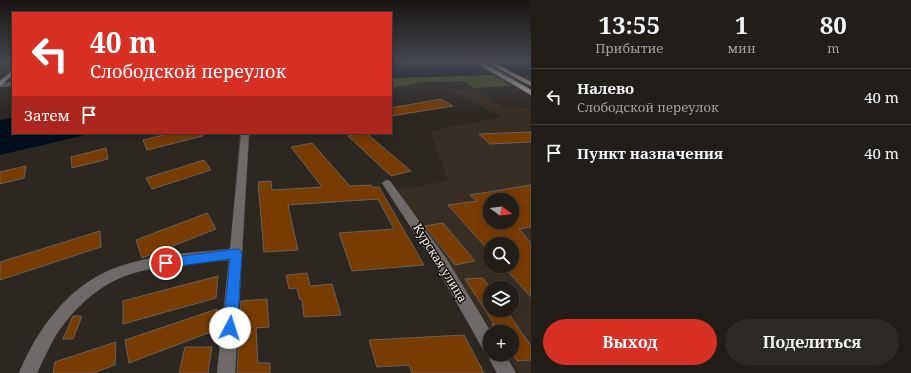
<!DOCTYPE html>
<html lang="ru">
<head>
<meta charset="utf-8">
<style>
	:root { --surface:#211d19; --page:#2d2a26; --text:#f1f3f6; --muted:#a2a2a2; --line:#3e3b38; --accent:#d93025 }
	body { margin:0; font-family:"Noto Serif",serif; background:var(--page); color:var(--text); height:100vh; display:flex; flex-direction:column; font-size:15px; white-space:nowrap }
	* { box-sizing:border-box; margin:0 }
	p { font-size:13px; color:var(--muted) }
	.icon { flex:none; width:22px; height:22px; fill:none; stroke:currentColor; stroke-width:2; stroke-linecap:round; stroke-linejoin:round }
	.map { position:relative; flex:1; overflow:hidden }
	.drawer { display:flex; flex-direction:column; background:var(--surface); width:380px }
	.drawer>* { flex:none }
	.banner { position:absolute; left:12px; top:12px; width:380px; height:122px; border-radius:0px; box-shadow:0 2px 10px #0003,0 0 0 1px var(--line); background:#d93025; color:#fff; overflow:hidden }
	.needle { width:26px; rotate:105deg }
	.fabs { position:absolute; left:483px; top:193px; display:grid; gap:8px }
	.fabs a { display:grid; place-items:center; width:36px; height:36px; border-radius:50%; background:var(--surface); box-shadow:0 2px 10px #0003,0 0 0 1px var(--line); font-size:20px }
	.pin { position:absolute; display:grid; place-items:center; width:34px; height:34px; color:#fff; margin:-17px; border:2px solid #fff; border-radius:50%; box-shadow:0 1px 4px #0007 }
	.me { position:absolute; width:44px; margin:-22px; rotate:5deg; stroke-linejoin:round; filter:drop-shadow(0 0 3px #0008) }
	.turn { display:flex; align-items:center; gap:14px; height:84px; padding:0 12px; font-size:18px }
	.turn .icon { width:52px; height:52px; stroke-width:2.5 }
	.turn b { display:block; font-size:28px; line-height:34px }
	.then { display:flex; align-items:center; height:38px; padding:0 12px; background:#0003; gap:8px; font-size:15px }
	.eta { display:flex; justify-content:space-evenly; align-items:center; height:68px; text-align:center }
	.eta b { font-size:24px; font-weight:700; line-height:28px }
	.button { display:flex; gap:8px; margin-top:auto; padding:8px 12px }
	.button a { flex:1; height:46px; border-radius:24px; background:var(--accent); color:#fff; font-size:16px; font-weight:700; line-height:46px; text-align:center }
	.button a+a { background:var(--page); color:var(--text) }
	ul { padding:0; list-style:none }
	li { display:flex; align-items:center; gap:12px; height:56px; padding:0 12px; border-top:1px solid var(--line) }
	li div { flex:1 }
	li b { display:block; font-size:15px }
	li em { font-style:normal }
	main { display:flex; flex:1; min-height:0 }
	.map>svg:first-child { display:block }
</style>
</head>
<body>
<main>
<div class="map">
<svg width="531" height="373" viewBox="0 0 531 373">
	<rect width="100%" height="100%" fill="#2c2721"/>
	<path fill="#382e24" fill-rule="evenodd" d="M 474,88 L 502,107 L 531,108 L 531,373 L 519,373 L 507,354 L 512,354 L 512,332 L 493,332 L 449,265 L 395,190 L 448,181 L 430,131 L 502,117 L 452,91 ZM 490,200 L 512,200 L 512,222 L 490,222 ZM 490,244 L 512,244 L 512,266 L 490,266 ZM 490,288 L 512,288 L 512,310 L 490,310 Z"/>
	<path fill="#4a5523" d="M 489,75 L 494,75 L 511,86 L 474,88 L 463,81 L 423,82 L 391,88 L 391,78 Z"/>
	<path fill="#000f1d" d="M 400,62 L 531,62 L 531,76 L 489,75 L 391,78 L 391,64 Z
		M 13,118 L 13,133 L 94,133 L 0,155 L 0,120 Z"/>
	<path fill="#2c2721" d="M 471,62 L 494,62 L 524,78 L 497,78 Z"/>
	<path fill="#783b00" stroke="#69615c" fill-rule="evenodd" d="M 441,99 L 453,106 L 391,116 L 391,108 Z
		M 531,132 L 531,142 L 490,144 L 479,134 Z
		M 172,133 L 203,133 L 203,136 L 147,150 L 143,140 Z
		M 361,133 L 366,133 L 411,171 L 391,176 L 348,136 Z
		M 312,143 L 350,186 L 371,185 L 372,187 L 379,187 L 424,265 L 352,271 L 339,233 L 394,229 L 378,199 L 288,205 L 298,250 L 264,252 L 258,182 L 271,181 L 272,190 L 322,187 L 291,147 Z
		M 106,148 L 108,159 L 72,168 L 71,157 Z
		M 204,160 L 211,170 L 152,189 L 146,178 Z
		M 26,166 L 24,178 L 0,184 L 0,172 Z
		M 531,185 L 531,227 L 519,229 L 531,243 L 531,297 L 503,266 L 512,266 L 512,244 L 490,244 L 490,252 L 448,205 L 477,201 L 470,195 ZM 490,200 L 512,200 L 512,222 L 490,222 Z
		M 207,213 L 216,229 L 142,258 L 136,240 Z
		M 443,223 L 475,261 L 455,265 L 425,226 Z
		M 100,231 L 101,247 L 0,280 L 0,262 Z
		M 307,273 L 310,286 L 332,284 L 341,315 L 304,317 L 302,299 L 300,300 L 297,288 L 289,289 L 286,275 Z
		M 218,276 L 216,298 L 123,324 L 123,301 Z
		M 483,278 L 490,288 L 490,310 L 506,310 L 531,346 L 531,360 L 517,361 L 512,353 L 512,332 L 498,332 L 492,324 L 494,324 L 465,279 Z
		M 267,299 L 269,327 L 256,328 L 258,363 L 270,363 L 270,373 L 237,373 L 241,301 Z
		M 217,309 L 216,330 L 129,363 L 125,340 Z
		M 73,316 L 82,316 L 73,339 L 63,339 Z
		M 464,335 L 484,373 L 412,373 L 409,365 L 377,367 L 369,340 Z
		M 116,342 L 115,365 L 93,373 L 53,373 L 55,362 Z
		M 185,347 L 212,347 L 208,373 L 179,373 Z"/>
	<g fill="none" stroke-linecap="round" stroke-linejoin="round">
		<defs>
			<path id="minor" d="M 13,82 L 13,86 L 0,87 L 0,83 Z
				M 241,133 L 249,133 L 235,373 L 217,373 L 229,260 C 193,264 153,264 120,278 C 94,289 71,312 56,335 C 49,347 43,360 37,373 L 19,373 C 39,326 71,282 121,266 C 156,254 194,253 230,249 Z
				M 387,180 L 390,181 L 446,258 L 491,332 L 490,332 L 490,354 L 505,354 L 516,373 L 497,373 L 490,360 L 488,352 L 484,351 L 436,266 L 382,183 Z"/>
			<path id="major" d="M 475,62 L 480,62 L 531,90 L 531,95 Z
				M 492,62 L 531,82 L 531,86 L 490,64 L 490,62 Z
				M 13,70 L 13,75 L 0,86 L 0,81 Z"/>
		</defs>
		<use href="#minor" stroke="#48433d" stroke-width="1"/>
		<use href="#major" stroke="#48433d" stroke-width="1"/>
		<use href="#minor" fill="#6e6a69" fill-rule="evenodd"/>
		<use href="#major" fill="#b5acab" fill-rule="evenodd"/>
		<path stroke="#918d88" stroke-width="1" d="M 482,62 L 531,90"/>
	</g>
	<linearGradient id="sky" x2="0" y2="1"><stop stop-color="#181512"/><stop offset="0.54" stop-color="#45474e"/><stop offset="1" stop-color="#45474e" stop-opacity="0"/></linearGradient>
	<rect width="531" height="114" fill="url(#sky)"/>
	<path fill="#1a73e8" stroke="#114b97" d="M 236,249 L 240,250 L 242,254 L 237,328 L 235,333 L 230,335 L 225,333 L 223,328 L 230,259 L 166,268 L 162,266 L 161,263 L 162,259 L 166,258 Z"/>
	<g text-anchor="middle" stroke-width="3" stroke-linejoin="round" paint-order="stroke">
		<g font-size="12" fill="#f2efeb" stroke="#13100e">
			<text transform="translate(440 263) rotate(58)" y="4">Курская улица</text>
		</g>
	</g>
</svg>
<div class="fabs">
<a><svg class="needle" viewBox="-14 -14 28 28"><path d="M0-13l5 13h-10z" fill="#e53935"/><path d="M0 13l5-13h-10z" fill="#a2a2a2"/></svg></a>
<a><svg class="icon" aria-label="search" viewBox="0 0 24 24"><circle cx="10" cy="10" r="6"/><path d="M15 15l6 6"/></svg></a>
<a><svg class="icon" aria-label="layers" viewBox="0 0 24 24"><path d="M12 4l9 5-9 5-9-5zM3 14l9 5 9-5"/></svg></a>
<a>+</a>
</div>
<div class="pin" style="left:166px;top:263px;background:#d93025"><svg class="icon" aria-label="arrive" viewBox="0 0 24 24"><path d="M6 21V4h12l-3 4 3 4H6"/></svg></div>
<svg class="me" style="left:230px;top:328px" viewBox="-20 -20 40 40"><circle r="19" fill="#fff"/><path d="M0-13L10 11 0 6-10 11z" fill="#1a73e8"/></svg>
<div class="banner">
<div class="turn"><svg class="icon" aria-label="left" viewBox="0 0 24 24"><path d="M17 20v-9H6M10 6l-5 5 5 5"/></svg><div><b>40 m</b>Слободской переулок</div></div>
<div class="then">Затем<svg class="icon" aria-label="arrive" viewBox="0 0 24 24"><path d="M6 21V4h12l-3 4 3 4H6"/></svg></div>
</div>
</div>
<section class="drawer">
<div class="eta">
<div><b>13:55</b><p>Прибытие</p></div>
<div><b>1</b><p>мин</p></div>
<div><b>80</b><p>m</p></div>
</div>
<ul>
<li><svg class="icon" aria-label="left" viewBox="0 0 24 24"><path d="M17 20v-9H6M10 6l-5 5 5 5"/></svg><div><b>Налево</b><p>Слободской переулок</p></div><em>40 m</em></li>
<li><svg class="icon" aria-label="arrive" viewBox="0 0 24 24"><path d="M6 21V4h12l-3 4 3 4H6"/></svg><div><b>Пункт назначения</b></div><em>40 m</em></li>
</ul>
<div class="button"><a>Выход</a><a>Поделиться</a></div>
</section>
</main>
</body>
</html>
